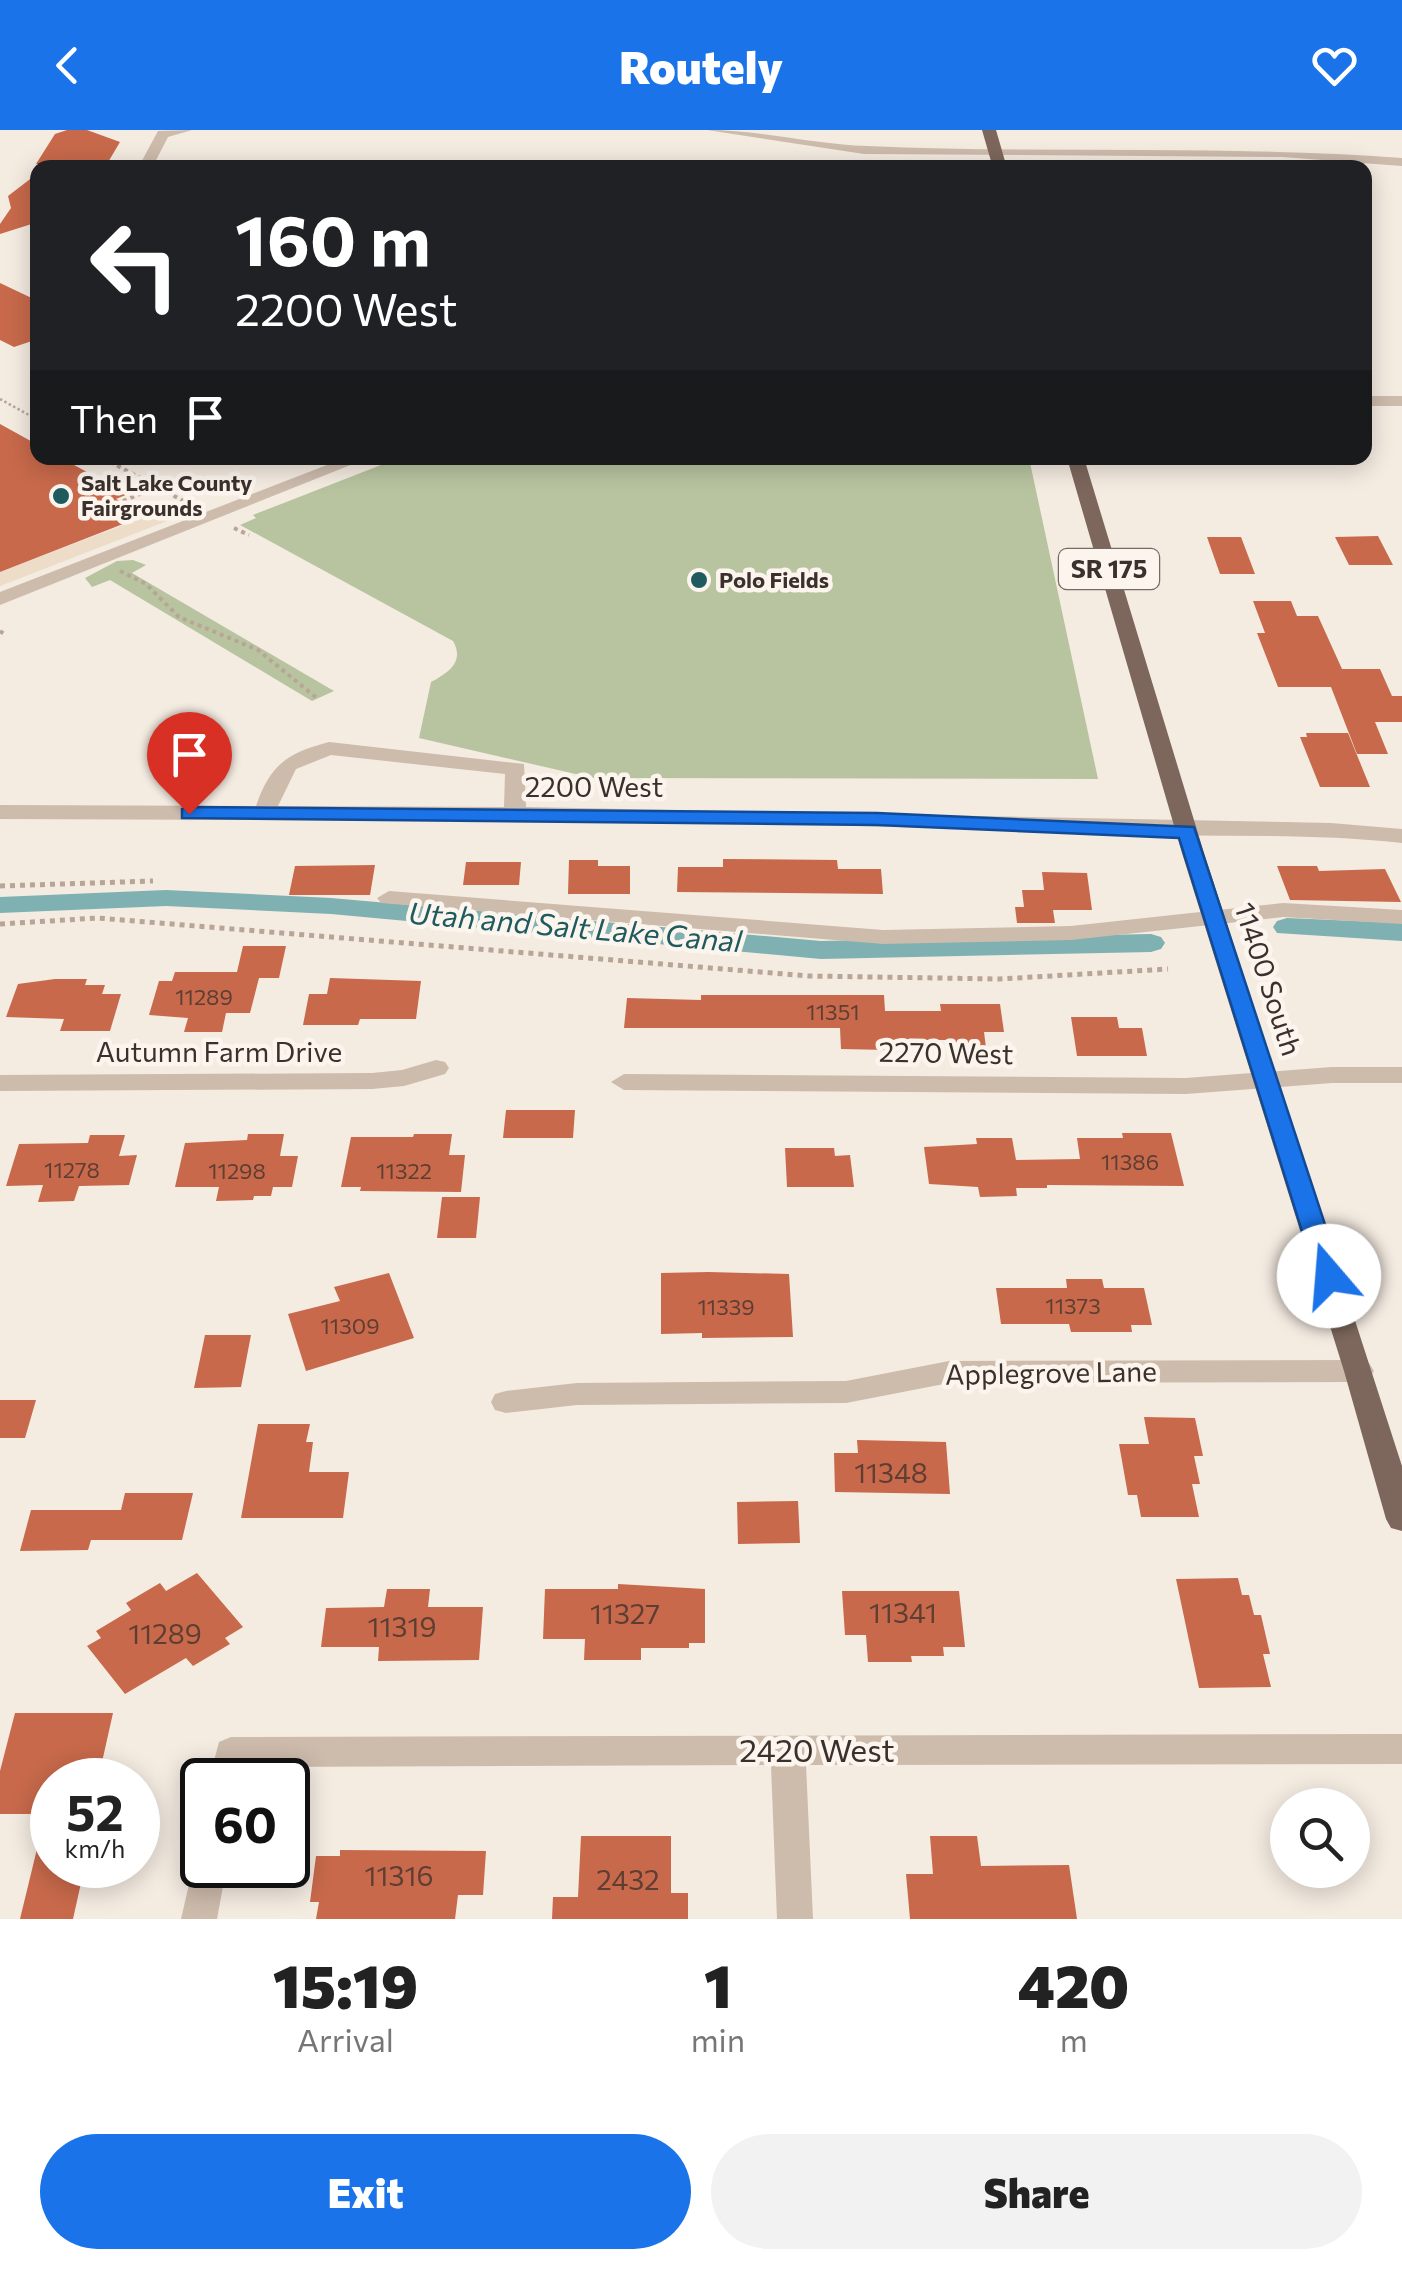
<!DOCTYPE html>
<html lang="en">
<head>
<meta charset="utf-8">
<style>
	:root { --surface:#fff; --page:#f2f2f2; --text:#222; --muted:#767676; --accent:#1a73e8 }
	body { margin:0; font-family:Commissioner,sans-serif; background:var(--page); color:var(--text); height:100vh; display:flex; flex-direction:column; font-size:38px; white-space:nowrap }
	* { box-sizing:border-box; margin:0 }
	p { font-size:32px; color:var(--muted) }
	.icon { flex:none; width:55px; height:55px; fill:none; stroke:currentColor; stroke-width:2; stroke-linecap:round; stroke-linejoin:round }
	.map { position:relative; height:1789px; overflow:hidden }
	.details { display:flex; flex-direction:column; background:var(--surface); flex:1 }
	.details>* { flex:none }
	.hud { position:absolute; left:30px; top:30px; width:1342px; height:305px; border-radius:20px; box-shadow:0 5px 25px #0003; background:#202124; color:#fff; overflow:hidden }
	.controls { position:absolute; left:1270px; top:1658px; display:grid; gap:20px }
	.controls a { display:grid; place-items:center; width:100px; height:100px; border-radius:50%; background:var(--surface); box-shadow:0 5px 25px #0003; font-size:50px }
	.speed { position:absolute; left:30px; top:1628px; display:flex; gap:20px; font-size:50px; font-weight:700; text-align:center }
	.speed>* { display:grid; place-content:center; width:130px; height:130px; border-radius:50%; background:var(--surface); box-shadow:0 5px 25px #0003; line-height:1 }
	.speed small { font-size:25px; font-weight:400 }
	.speed .limit { border:5px solid #111; border-radius:15px; background:#fff; color:#111 }
	.pin { position:absolute; display:grid; place-items:center; width:85px; height:85px; color:#fff; margin:-102px -42px; border-radius:50% 50% 50% 0; rotate:-45deg; box-shadow:0 0 10px #0007 }
	.pin .icon { rotate:45deg }
	.me { position:absolute; width:110px; margin:-55px; rotate:342deg; stroke-linejoin:round; filter:drop-shadow(0 0 8px #0008) }
	.turn { display:flex; align-items:center; gap:35px; height:210px; padding:0 40px; font-size:45px }
	.turn .icon { width:130px; height:130px; stroke-width:2.5 }
	.turn b { display:block; font-size:70px; line-height:85px }
	.then { display:flex; align-items:center; height:95px; padding:0 40px; background:#0003; gap:20px; font-size:38px }
	.eta { display:flex; justify-content:space-evenly; align-items:center; height:170px; text-align:center }
	.eta b { font-size:60px; font-weight:800; line-height:70px }
	.primary-button { display:flex; gap:20px; margin-top:auto; padding:20px 40px }
	.primary-button a { flex:1; height:115px; border-radius:60px; background:var(--accent); color:#fff; font-size:40px; font-weight:800; line-height:115px; text-align:center }
	.primary-button a+a { background:var(--page); color:var(--text) }
	header { display:flex; justify-content:space-between; align-items:center; height:130px; padding:0 40px; background:var(--accent); color:#fff; font-size:45px; font-weight:800 }
	.map>svg:first-child { display:block }
</style>
</head>
<body>
<header><svg class="icon" aria-label="back" viewBox="0 0 24 24"><path d="M15 5l-7 7 7 7"/></svg>Routely<svg class="icon" aria-label="heart" viewBox="0 0 24 24"><path d="M12 20l-8-8c-3-5 5-10 8-4 3-6 11-1 8 4z"/></svg></header>
<div class="map">
<svg width="1402" height="1789" viewBox="0 0 1402 1789">
	<rect width="100%" height="100%" fill="#f4ebe1"/>
	<path fill="#b8c4a0" d="M 399,328 L 1029,328 L 1098,649 L 593,648 L 419,608 L 431,552 C 448,543 465,532 453,511 L 240,395 L 256,388 L 253,385 Z
		M 133,430 L 146,435 L 132,443 L 334,561 L 312,571 L 110,450 L 92,457 L 85,448 L 117,431 Z"/>
	<path fill="#ecdcc8" d="M 184,372 L 198,379 L 0,456 L 0,442 Z"/>
	<g fill="none" stroke-linecap="round" stroke-linejoin="round">
		<path fill="#7fb0b2" fill-rule="evenodd" d="M 166,760 L 331,768 L 821,811 L 1151,804 L 1161,807 L 1165,813 L 1161,819 L 1151,822 L 821,829 L 331,784 L 166,776 L 0,783 L 0,767 Z
			M 1287,788 L 1402,793 L 1402,811 L 1277,803 L 1273,797 L 1277,791 Z"/>
	</g>
	<path fill="#c8694b" d="M 67,0 L 87,0 L 120,12 L 107,34 L 36,34 L 55,4 Z
		M 38,43 L 38,92 L 0,104 L 0,94 L 11,78 L 8,66 Z
		M 0,153 L 38,171 L 38,209 L 14,217 L 0,210 Z
		M 0,294 L 38,315 L 38,328 L 61,328 L 128,364 L 116,369 L 146,385 L 0,442 Z
		M 1378,406 L 1393,435 L 1349,435 L 1335,407 Z
		M 1207,407 L 1241,407 L 1255,444 L 1220,444 Z
		M 1253,471 L 1291,471 L 1297,486 L 1318,486 L 1342,539 L 1380,539 L 1392,566 L 1402,566 L 1402,592 L 1375,592 L 1388,624 L 1357,624 L 1331,557 L 1278,557 L 1257,503 L 1265,503 Z
		M 1306,603 L 1348,603 L 1370,657 L 1320,657 L 1300,607 L 1307,607 Z
		M 723,729 L 837,730 L 838,739 L 881,739 L 883,764 L 677,762 L 678,737 L 723,737 Z
		M 569,730 L 598,730 L 598,736 L 630,736 L 630,764 L 568,764 Z
		M 466,732 L 521,732 L 519,755 L 463,755 Z
		M 375,735 L 370,765 L 289,765 L 295,736 Z
		M 1277,736 L 1317,736 L 1319,741 L 1385,739 L 1401,772 L 1290,770 Z
		M 1042,742 L 1087,743 L 1092,780 L 1053,780 L 1055,793 L 1017,793 L 1015,777 L 1024,777 L 1022,760 L 1044,760 Z
		M 243,816 L 286,816 L 279,848 L 259,848 L 250,883 L 226,883 L 222,902 L 184,902 L 188,888 L 149,885 L 159,851 L 172,851 L 175,842 L 237,842 Z
		M 330,848 L 421,851 L 416,889 L 360,889 L 358,895 L 303,895 L 309,864 L 327,864 Z
		M 55,849 L 87,849 L 85,855 L 105,855 L 102,864 L 121,864 L 110,901 L 60,901 L 64,889 L 6,887 L 18,854 Z
		M 701,865 L 884,865 L 885,881 L 941,881 L 940,874 L 1000,874 L 1004,902 L 984,902 L 986,918 L 952,918 L 951,910 L 887,910 L 888,920 L 841,919 L 840,898 L 624,898 L 627,868 L 701,870 Z
		M 1071,887 L 1117,887 L 1119,898 L 1142,898 L 1147,926 L 1077,926 Z
		M 506,980 L 575,980 L 573,1008 L 503,1008 Z
		M 1122,1003 L 1171,1003 L 1184,1056 L 1047,1055 L 1047,1058 L 1016,1058 L 1017,1066 L 980,1067 L 978,1057 L 929,1054 L 924,1017 L 977,1014 L 976,1008 L 1012,1008 L 1016,1030 L 1080,1029 L 1077,1008 L 1123,1008 Z
		M 248,1004 L 284,1004 L 280,1026 L 298,1026 L 292,1057 L 273,1057 L 271,1066 L 254,1066 L 253,1070 L 216,1071 L 219,1057 L 175,1057 L 185,1013 L 247,1010 Z
		M 414,1004 L 452,1004 L 449,1025 L 465,1025 L 461,1062 L 360,1061 L 361,1057 L 341,1057 L 351,1007 L 413,1007 Z
		M 90,1005 L 125,1005 L 119,1026 L 137,1025 L 129,1055 L 79,1056 L 74,1071 L 38,1072 L 43,1055 L 6,1056 L 19,1014 L 88,1013 Z
		M 785,1018 L 834,1018 L 835,1026 L 850,1025 L 854,1057 L 787,1057 Z
		M 442,1067 L 480,1067 L 476,1108 L 437,1108 Z
		M 709,1142 L 789,1144 L 793,1207 L 702,1208 L 702,1203 L 661,1204 L 661,1143 Z
		M 389,1143 L 414,1208 L 306,1241 L 288,1184 L 340,1171 L 334,1157 Z
		M 1066,1149 L 1102,1149 L 1104,1158 L 1144,1158 L 1152,1195 L 1131,1195 L 1132,1202 L 1071,1202 L 1069,1194 L 1001,1194 L 996,1158 L 1067,1158 Z
		M 205,1205 L 251,1205 L 241,1257 L 194,1258 Z
		M 0,1270 L 36,1270 L 25,1308 L 0,1308 Z
		M 1144,1287 L 1195,1288 L 1203,1326 L 1194,1326 L 1200,1354 L 1192,1354 L 1199,1387 L 1141,1387 L 1137,1365 L 1128,1365 L 1119,1314 L 1149,1314 Z
		M 258,1294 L 310,1294 L 306,1312 L 313,1312 L 309,1342 L 349,1342 L 343,1388 L 241,1388 Z
		M 857,1310 L 946,1312 L 950,1364 L 835,1362 L 834,1323 L 858,1323 Z
		M 125,1363 L 193,1363 L 182,1410 L 91,1410 L 88,1420 L 20,1421 L 31,1380 L 121,1380 Z
		M 798,1371 L 800,1413 L 738,1414 L 737,1372 Z
		M 197,1443 L 243,1497 L 225,1508 L 230,1514 L 193,1536 L 186,1528 L 125,1564 L 87,1516 L 101,1508 L 96,1501 L 131,1480 L 126,1473 L 160,1453 L 166,1461 Z
		M 1238,1448 L 1242,1465 L 1249,1465 L 1254,1485 L 1261,1485 L 1270,1524 L 1263,1524 L 1271,1557 L 1199,1558 L 1176,1449 Z
		M 618,1454 L 705,1459 L 705,1513 L 689,1513 L 689,1518 L 641,1518 L 641,1530 L 584,1530 L 585,1509 L 543,1509 L 545,1459 L 618,1459 Z
		M 387,1459 L 430,1459 L 428,1477 L 483,1477 L 479,1530 L 378,1531 L 379,1517 L 321,1517 L 326,1478 L 384,1477 Z
		M 842,1461 L 959,1461 L 965,1517 L 943,1517 L 944,1526 L 911,1526 L 912,1532 L 868,1532 L 866,1505 L 845,1505 Z
		M 15,1583 L 113,1583 L 100,1641 L 94,1650 L 52,1650 L 52,1684 L 0,1684 L 0,1641 Z
		M 44,1690 L 52,1691 L 52,1735 L 85,1735 L 73,1789 L 20,1789 Z
		M 581,1706 L 671,1706 L 671,1763 L 688,1763 L 688,1789 L 552,1789 L 553,1767 L 578,1767 Z
		M 930,1706 L 977,1706 L 981,1736 L 1069,1735 L 1077,1789 L 910,1789 L 906,1744 L 933,1744 Z
		M 340,1720 L 486,1721 L 483,1765 L 458,1765 L 455,1789 L 316,1789 L 319,1772 L 310,1772 L 316,1726 L 340,1726 Z"/>
	<g fill="none" stroke-linecap="round" stroke-linejoin="round">
		<path stroke="#b9a596" stroke-width="2.5" stroke-dasharray="2.5 2.5" stroke-linecap="butt" d="M 0,269 L 38,290"/>
		<path stroke="#b9a596" stroke-width="4" stroke-dasharray="4 4" stroke-linecap="butt" d="M 103,328 L 191,375
			M 123,371 L 157,357
			M 234,398 L 249,405
			M 120,441 L 146,454 L 179,487 L 258,520 L 318,569
			M 0,501 L 4,504"/>
		<path stroke="#b9a596" stroke-width="5" stroke-dasharray="5 5" stroke-linecap="butt" d="M 0,756 L 153,751
			M 0,794 L 98,788 L 809,846 L 1000,849 L 1168,839"/>
		<path fill="#cdbbac" fill-rule="evenodd" d="M 192,0 L 168,7 L 152,38 L 138,38 L 158,1 Z
			M 707,0 C 761,0 813,14 867,16 C 1045,24 1224,15 1402,28 L 1402,36 L 1282,27 L 864,24 Z
			M 1365,266 L 1402,266 L 1402,276 L 1365,276 Z
			M 345,328 L 368,328 L 0,475 L 0,462 Z
			M 329,612 L 524,634 L 526,677 L 1331,693 L 1402,699 L 1402,713 C 1302,702 1201,708 1100,704 C 733,688 367,691 0,689 L 0,675 L 256,676 C 270,635 287,623 329,612 ZM 331,625 L 505,644 L 504,677 L 278,676 L 296,639 Z
			M 389,761 L 883,800 L 1071,796 L 1283,773 L 1402,780 L 1402,794 L 1283,787 L 1071,810 L 883,814 L 381,773 L 377,768 Z
			M 436,930 L 445,932 L 449,938 L 445,944 L 404,956 L 372,959 L 0,961 L 0,945 L 372,943 L 402,940 Z
			M 1332,937 L 1402,937 L 1402,953 L 1332,953 L 1186,964 L 624,960 L 611,952 L 624,944 L 1186,948 Z
			M 1359,1230 L 1369,1233 L 1374,1241 L 1369,1249 L 1359,1252 L 949,1253 L 846,1273 L 577,1275 L 506,1283 L 495,1280 L 491,1272 L 495,1264 L 506,1261 L 577,1253 L 846,1251 L 949,1231 Z
			M 1402,1604 L 1402,1634 L 806,1635 L 813,1789 L 777,1789 L 771,1635 L 246,1637 L 243,1650 L 209,1650 L 219,1612 L 231,1607 Z
			M 202,1721 L 202,1735 L 227,1735 L 217,1789 L 181,1789 L 196,1724 Z"/>
		<path fill="#7d675c" fill-rule="evenodd" d="M 982,0 L 996,0 L 1007,38 L 993,38 Z
			M 1067,328 L 1084,328 L 1204,723 L 1402,1336 L 1402,1401 L 1391,1398 L 1386,1389 L 1344,1241 L 1182,723 Z"/>
	</g>
	<path fill="#1a73e8" stroke="#114b97" stroke-width="2.5" d="M 189,677 L 877,683 L 1194,697 L 1342,1146 L 1338,1152 L 1320,1152 L 1316,1146 L 1179,708 L 877,695 L 182,688 L 182,679 Z"/>
	<g fill="#1f5a5e" stroke="#fbf5ee" stroke-width="4">
		<circle cx="61" cy="366" r="10"/>
		<circle cx="699" cy="450" r="10"/>
	</g>
	<g text-anchor="middle" stroke-width="9" stroke-linejoin="round" paint-order="stroke">
		<g font-size="22" font-weight="bold" fill="#3b302b" stroke="#fbf5ee" text-anchor="start">
			<text x="81" y="361">Salt Lake County<tspan x="81" dy="25">Fairgrounds</tspan></text>
			<text x="719" y="458">Polo Fields</text>
		</g>
		<g font-size="22" fill="#5e3e33">
			<text x="204" y="875">11289</text>
			<text x="833" y="890">11351</text>
			<text x="1130" y="1040">11386</text>
			<text x="72" y="1048">11278</text>
			<text x="237" y="1049">11298</text>
			<text x="404" y="1049">11322</text>
			<text x="1073" y="1184">11373</text>
			<text x="726" y="1185">11339</text>
			<text x="350" y="1204">11309</text>
		</g>
		<rect fill="#fbf5ee" stroke="#756b66" stroke-width="2.5" x="1059" y="419" width="100" height="40" rx="8"/>
		<g font-size="25" font-weight="bold" fill="#3b302b">
			<text x="1109" y="448">SR 175</text>
		</g>
		<g font-size="28" fill="#3b302b" stroke="#fbf5ee">
			<text x="594" y="667">2200 West</text>
			<text transform="translate(1268 849) rotate(72)" y="10">11400 South</text>
			<text x="219" y="932">Autumn Farm Drive</text>
			<text transform="translate(946 923) rotate(1)" y="10">2270 West</text>
			<text transform="translate(1051 1243) rotate(-1)" y="10">Applegrove Lane</text>
		</g>
		<g font-size="28" fill="#5e3e33">
			<text x="891" y="1353">11348</text>
			<text x="903" y="1493">11341</text>
			<text x="625" y="1494">11327</text>
			<text x="402" y="1507">11319</text>
			<text x="165" y="1514">11289</text>
			<text x="399" y="1756">11316</text>
			<text x="628" y="1760">2432</text>
		</g>
		<g font-size="30" font-style="italic" fill="#1f5a5e" stroke="#fbf5ee">
			<text transform="translate(575 798) rotate(5)" y="10">Utah and Salt Lake Canal</text>
		</g>
		<g font-size="32" fill="#3b302b" stroke="#fbf5ee">
			<text x="817" y="1632">2420 West</text>
		</g>
	</g>
</svg>
<div class="controls">
<a><svg class="icon" aria-label="search" viewBox="0 0 24 24"><circle cx="10" cy="10" r="6"/><path d="M15 15l6 6"/></svg></a>
</div>
<div class="speed"><div>52<small>km/h</small></div><div class="limit">60</div></div>
<div class="pin" style="left:189px;top:684px;background:#d93025"><svg class="icon" aria-label="arrive" viewBox="0 0 24 24"><path d="M6 21V4h12l-3 4 3 4H6"/></svg></div>
<svg class="me" style="left:1329px;top:1146px" viewBox="-20 -20 40 40"><circle r="19" fill="#fff"/><path d="M0-13L10 11 0 6-10 11z" fill="#1a73e8"/></svg>
<div class="hud">
<div class="turn"><svg class="icon" aria-label="left" viewBox="0 0 24 24"><path d="M17 20v-9H6M10 6l-5 5 5 5"/></svg><div><b>160 m</b>2200 West</div></div>
<div class="then">Then<svg class="icon" aria-label="arrive" viewBox="0 0 24 24"><path d="M6 21V4h12l-3 4 3 4H6"/></svg></div>
</div>
</div>
<section class="details">
<div class="eta">
<div><b>15:19</b><p>Arrival</p></div>
<div><b>1</b><p>min</p></div>
<div><b>420</b><p>m</p></div>
</div>
<div class="primary-button"><a>Exit</a><a>Share</a></div>
</section>
</body>
</html>
